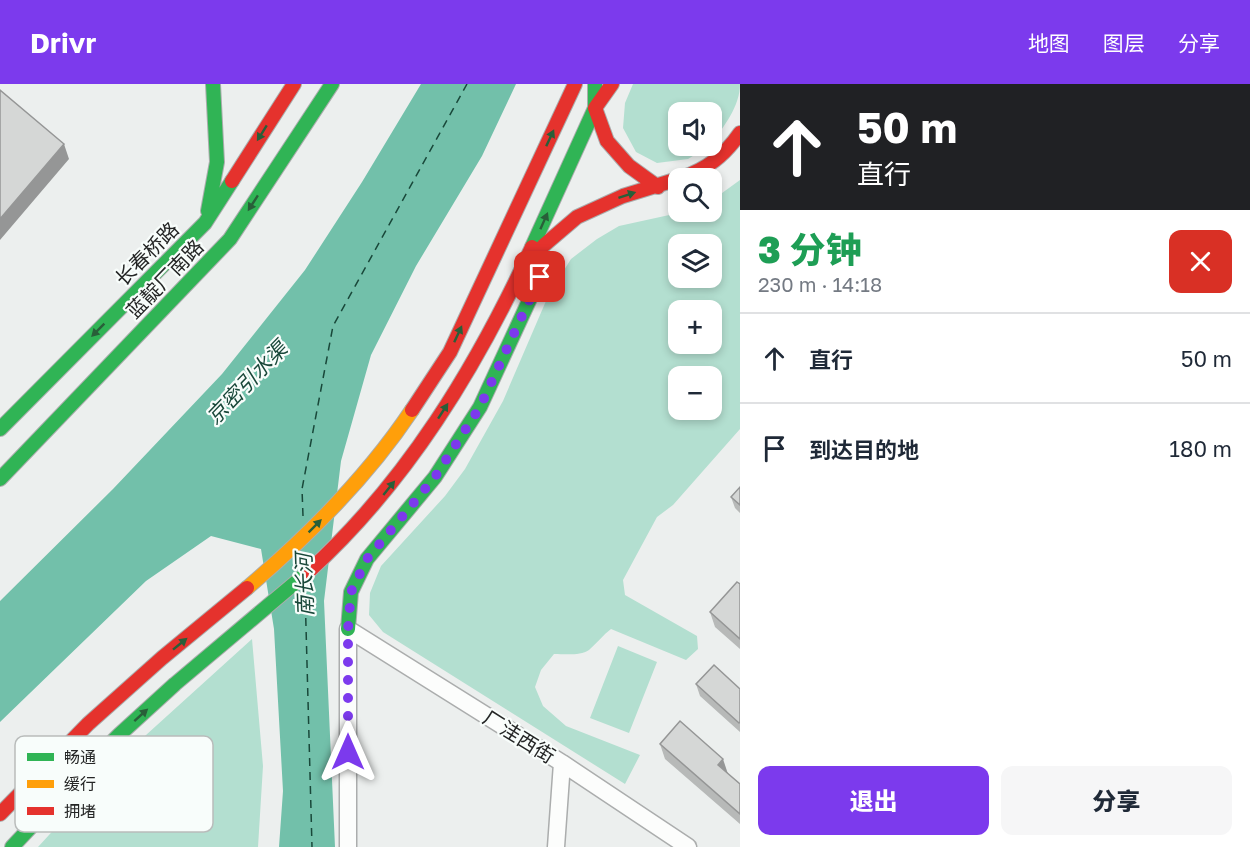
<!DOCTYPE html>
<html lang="zh">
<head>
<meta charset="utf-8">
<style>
	:root { --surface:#fff; --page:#f6f6f7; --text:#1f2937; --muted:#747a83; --line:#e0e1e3; --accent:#7c3aed }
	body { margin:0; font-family:"Golos Text","Noto Sans SC",sans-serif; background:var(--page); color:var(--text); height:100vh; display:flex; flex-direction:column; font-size:22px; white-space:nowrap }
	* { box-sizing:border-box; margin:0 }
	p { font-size:20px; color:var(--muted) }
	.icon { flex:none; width:33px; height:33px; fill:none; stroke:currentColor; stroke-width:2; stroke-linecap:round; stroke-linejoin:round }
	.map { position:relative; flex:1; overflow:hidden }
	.sheet { display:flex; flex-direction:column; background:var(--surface); width:510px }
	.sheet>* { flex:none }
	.banner { background:#202124; color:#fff; overflow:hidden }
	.tools { position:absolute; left:668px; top:18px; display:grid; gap:12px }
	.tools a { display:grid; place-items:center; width:54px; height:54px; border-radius:12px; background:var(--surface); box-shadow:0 3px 9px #0003; font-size:30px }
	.pin { position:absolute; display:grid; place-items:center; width:51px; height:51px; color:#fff; margin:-26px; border-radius:12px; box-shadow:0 3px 9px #0006 }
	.me { position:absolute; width:66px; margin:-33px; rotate:0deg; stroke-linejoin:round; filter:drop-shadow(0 0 4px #0008) }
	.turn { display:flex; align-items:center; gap:21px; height:126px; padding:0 18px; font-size:27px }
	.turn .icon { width:78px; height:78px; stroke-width:2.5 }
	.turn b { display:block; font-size:42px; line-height:51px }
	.round { display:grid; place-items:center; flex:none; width:63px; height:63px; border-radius:12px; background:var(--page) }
	.overview { display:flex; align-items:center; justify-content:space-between; height:102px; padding:0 18px }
	h1 { font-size:36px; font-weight:800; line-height:45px; color:#1e9e55 }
	.cta { display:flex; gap:12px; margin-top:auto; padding:12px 18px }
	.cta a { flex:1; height:69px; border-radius:12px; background:var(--accent); color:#fff; font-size:24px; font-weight:800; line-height:69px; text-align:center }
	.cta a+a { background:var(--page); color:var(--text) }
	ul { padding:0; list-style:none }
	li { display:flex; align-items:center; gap:18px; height:90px; padding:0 18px; border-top:2px solid var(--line) }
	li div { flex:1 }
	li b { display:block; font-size:22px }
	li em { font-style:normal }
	header { display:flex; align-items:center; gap:36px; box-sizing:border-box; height:84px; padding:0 30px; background:var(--accent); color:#fff }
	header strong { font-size:28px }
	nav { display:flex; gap:33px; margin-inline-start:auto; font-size:21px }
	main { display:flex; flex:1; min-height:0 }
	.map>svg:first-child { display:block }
</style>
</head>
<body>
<header>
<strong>Drivr</strong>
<nav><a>地图</a><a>图层</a><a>分享</a></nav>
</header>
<main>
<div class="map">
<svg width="740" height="763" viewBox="0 0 740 763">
	<rect width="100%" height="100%" fill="#ecefee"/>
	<path fill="#b3dfd0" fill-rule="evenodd" d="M 633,0 L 740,0 C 740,22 724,43 711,59 L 711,28 L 678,28 L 678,62 L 709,62 L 688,75 L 657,79 L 636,68 L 623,44 L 625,19 Z
		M 740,96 L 740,345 L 673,421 L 657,433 L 623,496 L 625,511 L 697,552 L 698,565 L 686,576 L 611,545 C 603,551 597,559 589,566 C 580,572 565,570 554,570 L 541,586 L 535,603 L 543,622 L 566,642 L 640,671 L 625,700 L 383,548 L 369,531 L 370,509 L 381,482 L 445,412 L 465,385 L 503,317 L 549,210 L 571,175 L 597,155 L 619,142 L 683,128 L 711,128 L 711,117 ZM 711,160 L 711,194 L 678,194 L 678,160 ZM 678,226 L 711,226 L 711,260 L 678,260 ZM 678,292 L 711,292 L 711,326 L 678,326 Z
		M 252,555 L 263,682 L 258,763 L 38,763 L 114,680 Z
		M 618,562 L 657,578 L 629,649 L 590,634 Z"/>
	<path fill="#72c0aa" d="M 421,0 L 516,0 L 482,72 L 416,182 L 371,271 L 341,377 L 324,517 L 335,763 L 279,763 L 283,707 L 274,545 L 261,465 L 211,452 L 146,497 L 0,638 L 0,517 L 113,405 L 222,290 L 305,186 L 362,98 Z"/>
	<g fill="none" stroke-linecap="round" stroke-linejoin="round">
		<path stroke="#19483a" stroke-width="1.5" stroke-dasharray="8 6" stroke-linecap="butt" d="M 303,432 L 302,405 L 333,242 L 467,0
			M 305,506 L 312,763"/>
		<defs>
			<path id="street" d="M 348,545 L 562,679 L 688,763
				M 348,545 L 348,763
				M 556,763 L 562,679"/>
			<path id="fast" d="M 208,127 L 217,78 L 213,0
				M 532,163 L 595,24 L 595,0
				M 0,345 L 205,139 L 232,97
				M 0,395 L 230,155 L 332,0
				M 348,545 L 351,508 L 367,475 L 435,393 L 480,323 L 540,193 L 526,176 L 543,162
				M 35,711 L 101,669
				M 12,763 L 90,680 L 119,651 L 175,600 L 308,488"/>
			<path id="slow" d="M 247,504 C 307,453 368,392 412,326"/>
			<path id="jam" d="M 612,0 L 595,24 L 607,57 L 629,82 L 658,103
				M 681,94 C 707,85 724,72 740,49
				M 232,97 L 294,0
				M 543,162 L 577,133 L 623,112 L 678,95
				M 412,326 L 450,268 L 575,0
				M 308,488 C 407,398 476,284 532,163
				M 0,730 L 88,640 L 162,574 L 247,504"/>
		</defs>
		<use href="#street" stroke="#abadad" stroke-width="19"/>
		<use href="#fast" stroke="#abadad" stroke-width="16"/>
		<use href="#slow" stroke="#abadad" stroke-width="16"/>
		<use href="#jam" stroke="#abadad" stroke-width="16"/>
		<use href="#street" stroke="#fcfdfc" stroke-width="16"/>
		<use href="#fast" stroke="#30b455" stroke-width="14"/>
		<use href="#slow" stroke="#ff9f0a" stroke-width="14"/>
		<use href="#jam" stroke="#e5322d" stroke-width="14"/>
	</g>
	<path fill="#b7b9b8" d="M 740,403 L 740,429 L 735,424 L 731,413 Z
		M 740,500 L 740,565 L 715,543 L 710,528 Z
		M 696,600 L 740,605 L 740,648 L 700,612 Z
		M 660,660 L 728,690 L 740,700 L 740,740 L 665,675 Z"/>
	<path fill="#959696" d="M 64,60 L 69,75 L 0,156 L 0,135 Z
		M 723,675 L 728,690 L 718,681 Z"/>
	<path fill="#d5d7d6" stroke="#959696" stroke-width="1.5" d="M 0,6 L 64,60 L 0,135 Z
		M 740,403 L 740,421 L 731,413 Z
		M 737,498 L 740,500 L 740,555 L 710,528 Z
		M 714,581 L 740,605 L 740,638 L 739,639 L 696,600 Z
		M 680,637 L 723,675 L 718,681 L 740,700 L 740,730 L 660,660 Z"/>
	<defs><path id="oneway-solid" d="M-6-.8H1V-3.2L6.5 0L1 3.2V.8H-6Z" transform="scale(1.5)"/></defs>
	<g fill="#295f39">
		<use href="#oneway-solid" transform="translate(262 49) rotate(122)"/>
		<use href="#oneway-solid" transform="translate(550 54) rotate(-65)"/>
		<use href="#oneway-solid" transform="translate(627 111) rotate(-18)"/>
		<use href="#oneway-solid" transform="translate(253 119) rotate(123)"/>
		<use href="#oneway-solid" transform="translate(544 137) rotate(-66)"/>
		<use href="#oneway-solid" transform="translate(98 246) rotate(135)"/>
		<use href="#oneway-solid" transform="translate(458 250) rotate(-65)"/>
		<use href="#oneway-solid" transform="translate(443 327) rotate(-57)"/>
		<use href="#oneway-solid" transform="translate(389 404) rotate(-51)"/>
		<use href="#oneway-solid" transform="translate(315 442) rotate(-45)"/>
		<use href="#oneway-solid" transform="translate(180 560) rotate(-39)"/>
		<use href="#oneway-solid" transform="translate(141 631) rotate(-42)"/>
	</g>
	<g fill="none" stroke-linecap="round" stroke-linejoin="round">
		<path stroke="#7c3aed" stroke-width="10" stroke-dasharray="0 18" d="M 348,668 L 348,545 L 351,508 L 367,475 L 435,393 L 480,323 L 540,193"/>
	</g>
	<g text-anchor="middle" stroke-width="4.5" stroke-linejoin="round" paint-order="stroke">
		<g font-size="20" fill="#252626" stroke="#f8fdfb">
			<text transform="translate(147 170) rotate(-45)" y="7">长春桥路</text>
			<text transform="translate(165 195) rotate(-46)" y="7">蓝靛厂南路</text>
			<text transform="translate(519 653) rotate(32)" y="7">厂洼西街</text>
		</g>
		<g font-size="21" font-style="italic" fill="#19483a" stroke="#f8fdfb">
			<text transform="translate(247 299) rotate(-46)" y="7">京密引水渠</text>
			<text transform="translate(305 501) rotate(-92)" y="7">南长河</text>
		</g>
	</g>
	<rect x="15" y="652" width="198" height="96" rx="9" fill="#f8fdfb" stroke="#b9bcbb" stroke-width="1.5"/>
	<rect x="27" y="669" width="27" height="8" fill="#30b455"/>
	<rect x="27" y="696" width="27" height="8" fill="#ff9f0a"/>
	<rect x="27" y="723" width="27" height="8" fill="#e5322d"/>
	<g font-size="16" fill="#252626">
		<text x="64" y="679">畅通</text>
		<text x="64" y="706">缓行</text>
		<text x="64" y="733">拥堵</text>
	</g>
</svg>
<div class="tools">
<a><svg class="icon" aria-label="sound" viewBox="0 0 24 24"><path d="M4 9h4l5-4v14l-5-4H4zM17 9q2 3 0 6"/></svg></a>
<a><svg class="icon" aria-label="search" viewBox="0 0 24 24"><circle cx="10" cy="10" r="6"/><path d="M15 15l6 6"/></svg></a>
<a><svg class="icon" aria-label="layers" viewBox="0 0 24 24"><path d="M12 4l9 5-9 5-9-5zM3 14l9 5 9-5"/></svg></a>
<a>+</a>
<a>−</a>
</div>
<div class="pin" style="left:540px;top:193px;background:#d93025"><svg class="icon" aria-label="arrive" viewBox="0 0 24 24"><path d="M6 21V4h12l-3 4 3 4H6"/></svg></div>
<svg class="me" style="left:348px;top:668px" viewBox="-20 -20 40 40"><path d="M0-17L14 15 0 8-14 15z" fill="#7c3aed" stroke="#fff" stroke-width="4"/></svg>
</div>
<section class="sheet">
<div class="banner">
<div class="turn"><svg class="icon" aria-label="ahead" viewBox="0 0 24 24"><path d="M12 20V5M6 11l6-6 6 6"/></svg><div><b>50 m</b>直行</div></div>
</div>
<div class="overview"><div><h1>3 分钟</h1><p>230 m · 14:18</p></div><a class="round" style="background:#d93025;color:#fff"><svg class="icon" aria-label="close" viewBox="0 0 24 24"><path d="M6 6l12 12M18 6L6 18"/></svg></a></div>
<ul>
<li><svg class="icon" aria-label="ahead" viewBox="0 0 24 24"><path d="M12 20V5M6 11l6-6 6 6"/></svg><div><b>直行</b></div><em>50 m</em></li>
<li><svg class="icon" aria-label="arrive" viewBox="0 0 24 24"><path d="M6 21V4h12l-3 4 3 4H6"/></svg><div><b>到达目的地</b></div><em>180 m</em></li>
</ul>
<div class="cta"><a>退出</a><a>分享</a></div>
</section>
</main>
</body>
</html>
